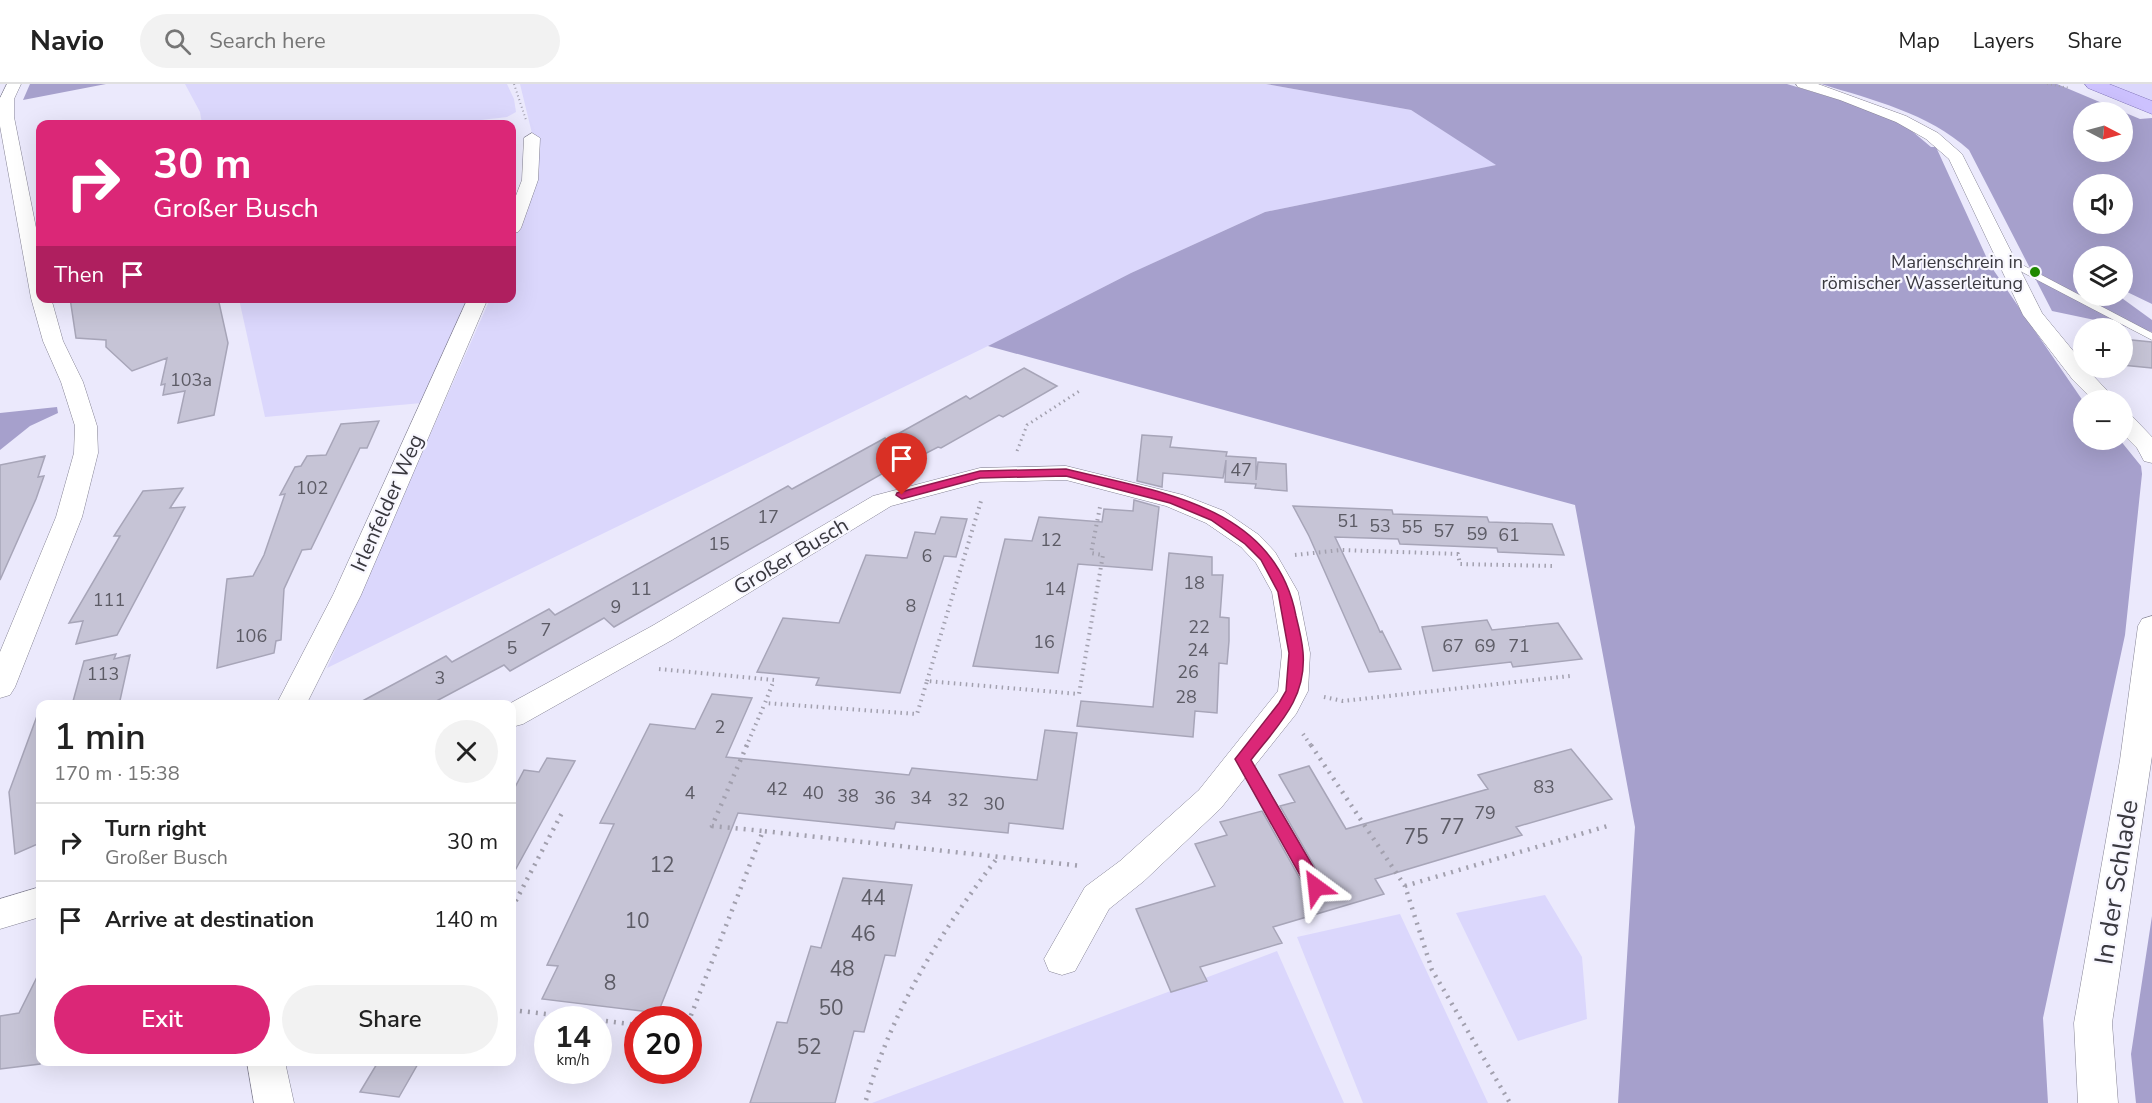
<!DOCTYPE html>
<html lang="en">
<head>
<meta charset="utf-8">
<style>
	:root { --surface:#fff; --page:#f2f2f2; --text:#222; --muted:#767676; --line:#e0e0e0; --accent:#db2777 }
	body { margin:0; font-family:"Nunito Sans",sans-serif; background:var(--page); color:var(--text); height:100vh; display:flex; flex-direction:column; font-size:22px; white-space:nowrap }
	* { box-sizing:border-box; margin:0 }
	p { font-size:20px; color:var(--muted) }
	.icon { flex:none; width:33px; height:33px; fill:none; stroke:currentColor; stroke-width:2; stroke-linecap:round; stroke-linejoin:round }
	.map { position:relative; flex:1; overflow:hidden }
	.panel { position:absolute; left:36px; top:616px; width:480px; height:366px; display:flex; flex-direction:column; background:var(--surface); border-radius:12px; box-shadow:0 6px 24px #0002 }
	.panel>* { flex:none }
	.banner { position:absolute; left:36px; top:36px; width:480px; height:183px; border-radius:12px; box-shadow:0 6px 24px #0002; background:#db2777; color:#fff; overflow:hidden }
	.needle { width:39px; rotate:96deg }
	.tools { position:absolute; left:2073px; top:18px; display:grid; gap:12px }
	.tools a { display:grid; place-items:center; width:60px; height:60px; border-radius:50%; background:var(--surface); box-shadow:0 6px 24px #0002; font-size:30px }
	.speed { position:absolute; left:534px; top:922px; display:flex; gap:12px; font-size:30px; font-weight:700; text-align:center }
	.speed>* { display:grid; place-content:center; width:78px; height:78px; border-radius:50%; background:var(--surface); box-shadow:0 6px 24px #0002; line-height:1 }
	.speed small { font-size:15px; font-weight:400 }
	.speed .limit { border:9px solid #d22; background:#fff; color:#111 }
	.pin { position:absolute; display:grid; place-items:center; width:51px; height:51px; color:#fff; margin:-62px -26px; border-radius:50% 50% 50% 0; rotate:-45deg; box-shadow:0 0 6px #0007 }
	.pin .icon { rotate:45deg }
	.me { position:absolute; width:66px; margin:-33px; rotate:330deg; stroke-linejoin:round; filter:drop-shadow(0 0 4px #0008) }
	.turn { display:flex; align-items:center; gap:21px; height:126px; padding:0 18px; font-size:27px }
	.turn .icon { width:78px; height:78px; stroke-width:2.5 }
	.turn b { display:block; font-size:42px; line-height:51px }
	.then { display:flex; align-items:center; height:57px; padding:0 18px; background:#0003; gap:12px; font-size:22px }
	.round { display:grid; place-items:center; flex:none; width:63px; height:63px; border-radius:32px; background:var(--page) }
	.summary { display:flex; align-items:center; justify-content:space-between; height:102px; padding:0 18px }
	h1 { font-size:36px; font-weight:600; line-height:45px }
	.cta { display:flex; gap:12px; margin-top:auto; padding:12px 18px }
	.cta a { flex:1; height:69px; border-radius:36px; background:var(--accent); color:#fff; font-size:24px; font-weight:600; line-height:69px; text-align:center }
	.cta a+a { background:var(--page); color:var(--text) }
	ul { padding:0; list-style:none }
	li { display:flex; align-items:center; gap:18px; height:78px; padding:0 18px; border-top:2px solid var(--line) }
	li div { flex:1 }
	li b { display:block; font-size:22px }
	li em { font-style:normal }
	header { display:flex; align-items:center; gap:36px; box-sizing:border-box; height:84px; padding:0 30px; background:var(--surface); border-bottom:2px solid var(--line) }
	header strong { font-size:28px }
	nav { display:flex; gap:33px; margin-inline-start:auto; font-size:21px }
	.search { width:420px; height:54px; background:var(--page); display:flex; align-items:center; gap:15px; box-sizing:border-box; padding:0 21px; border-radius:33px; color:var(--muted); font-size:22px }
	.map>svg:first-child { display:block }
</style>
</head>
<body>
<header>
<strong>Navio</strong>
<div class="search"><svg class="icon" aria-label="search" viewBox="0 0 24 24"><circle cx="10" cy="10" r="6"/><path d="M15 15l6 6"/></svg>Search here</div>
<nav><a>Map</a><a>Layers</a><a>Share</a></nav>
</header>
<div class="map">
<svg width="2152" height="1019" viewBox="0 0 2152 1019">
	<rect width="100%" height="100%" fill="#ebe9fc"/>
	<path fill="#dbd7fc" d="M 185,0 L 507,0 L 514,15 L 516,28 L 507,33 L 447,40 L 202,40 L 200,28 Z
		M 520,0 L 1266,0 L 1411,26 L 1497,81 L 1265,128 L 1131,189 L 988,262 L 327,584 L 490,215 L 512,214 L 512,158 L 534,100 L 537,70 Z
		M 2101,0 L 2152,0 L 2152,20 Z
		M 239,215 L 468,215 L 422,319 L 265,333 Z
		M 1545,811 L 1582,873 L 1587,935 L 1518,957 L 1456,829 Z
		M 1400,830 L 1488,1019 L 1363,1019 L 1297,853 Z
		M 1277,867 L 1344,1019 L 872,1019 Z"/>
	<path fill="#a6a0cc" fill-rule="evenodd" d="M 30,0 L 106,0 L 23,16 Z
		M 1266,0 L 1787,0 L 1863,23 L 1906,42 L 1931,63 L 1936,63 L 1990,181 L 2083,317 L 2084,356 L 2120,356 L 2141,382 L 2142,390 L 2125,551 L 2043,934 L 2048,1019 L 1618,1019 L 1635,743 L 1575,421 L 988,262 L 1131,189 L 1265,128 L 1496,81 L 1411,26 Z
		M 1821,0 L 2057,0 L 2140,35 L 2152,34 L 2152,220 L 2123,206 L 2122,172 L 2084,172 L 2084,212 L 2119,212 L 2152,236 L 2152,248 L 2052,227 L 1969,66 C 1928,29 1873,16 1821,0 ZM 2084,28 L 2122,28 L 2122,68 L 2084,68 ZM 2084,100 L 2122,100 L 2122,140 L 2084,140 Z
		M 57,323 L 58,329 L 30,342 L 0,366 L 0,329 Z
		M 2152,832 L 2152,1019 L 2136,1019 L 2131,970 Z"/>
	<path fill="#c6c4d6" stroke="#a7a5b8" stroke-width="1.5" d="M 70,214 L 218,214 L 228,259 L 214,331 L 178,339 L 185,307 L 163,311 L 165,300 L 161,301 L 167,274 L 132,287 L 106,263 L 106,256 L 76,254 Z
		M 2122,255 L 2152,258 L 2152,284 L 2122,281 Z
		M 1024,284 L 1057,302 L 1003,333 L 999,331 L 941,364 L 938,363 L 917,374 L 913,372 L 614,543 L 604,534 L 510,587 L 504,581 L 429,621 L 355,621 L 446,572 L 452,578 L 549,525 L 555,531 L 788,402 L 792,405 L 885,354 L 887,356 L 966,312 L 970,315 Z
		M 379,337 L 367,364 L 360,364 L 311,465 L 302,466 L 284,505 L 281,556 L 276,557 L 274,569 L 217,584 L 227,495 L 253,492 L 264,471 L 285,410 L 280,411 L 295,383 L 301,382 L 307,372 L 326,371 L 341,340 Z
		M 1142,351 L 1172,353 L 1170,363 L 1227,368 L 1226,372 L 1256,374 L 1256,396 L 1258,378 L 1286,380 L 1287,407 L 1255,404 L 1256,400 L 1225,398 L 1226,376 L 1223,394 L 1163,389 L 1162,403 L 1137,397 Z
		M 45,372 L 38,393 L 44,392 L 36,415 L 0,496 L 0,381 Z
		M 183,404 L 170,424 L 185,423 L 117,551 L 76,560 L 83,537 L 69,539 L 120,452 L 114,452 L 143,407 Z
		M 1134,416 L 1159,423 L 1152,486 L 1078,480 L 1058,589 L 973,582 L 1005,455 L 1032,457 L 1039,433 L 1102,438 L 1104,425 L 1133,427 Z
		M 1293,422 L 1392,426 L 1393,430 L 1487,433 L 1489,438 L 1552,440 L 1564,471 L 1498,468 L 1497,464 L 1400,460 L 1398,455 L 1335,453 L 1377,541 L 1380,548 L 1382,547 L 1401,585 L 1369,588 L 1309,452 Z
		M 941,433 L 967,435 L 956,473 L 944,472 L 900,609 L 816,601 L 819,594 L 757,588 L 783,534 L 839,539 L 866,471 L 907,474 L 915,448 L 935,450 Z
		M 1169,469 L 1212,473 L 1212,491 L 1223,491 L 1220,533 L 1229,534 L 1229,557 L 1227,580 L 1219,579 L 1217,629 L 1195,627 L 1193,653 L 1077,642 L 1081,617 L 1153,623 Z
		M 1487,536 L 1492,546 L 1558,539 L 1582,575 L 1513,583 L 1511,578 L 1433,587 L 1422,543 Z
		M 116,570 L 114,575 L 130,571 L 119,621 L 72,621 L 84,577 Z
		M 712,610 L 752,614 L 726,673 L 909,691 L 912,684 L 1037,696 L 1045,646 L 1077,649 L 1063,745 L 1009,739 L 1008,749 L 896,738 L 894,745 L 738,729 L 658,929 L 542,915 L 558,882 L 547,881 L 614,740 L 600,739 L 650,640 L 695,645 Z
		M 37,632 L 40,632 L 40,759 L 15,770 L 9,708 Z
		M 1571,665 L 1612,715 L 1516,743 L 1522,751 L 1375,795 L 1384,810 L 1273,843 L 1282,859 L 1200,883 L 1207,897 L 1171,908 L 1136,825 L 1215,802 L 1195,760 L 1227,751 L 1220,738 L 1262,727 L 1308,809 L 1317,812 L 1323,810 L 1327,804 L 1280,722 L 1295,718 L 1279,691 L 1309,682 L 1346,745 L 1488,705 L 1478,691 Z
		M 547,674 L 575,677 L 512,792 L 512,709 L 524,686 L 539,688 Z
		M 843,794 L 912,801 L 895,872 L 885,871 L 864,948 L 854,947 L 835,1019 L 750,1019 L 777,938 L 787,939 L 811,862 L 821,864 Z
		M 40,887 L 40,980 L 0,985 L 0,932 L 19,929 Z
		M 378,978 L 419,978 L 399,1013 L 360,1008 Z"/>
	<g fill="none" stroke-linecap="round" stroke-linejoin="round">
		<defs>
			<path id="lane" d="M 2003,174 L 2009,174 L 2152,249 L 2152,256 L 2003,178 Z
				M 1243,669 L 1248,671 L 1322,798 L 1325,803 L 1322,808 L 1316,810 L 1310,808 L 1235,675 L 1238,671 Z"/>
			<path id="street" d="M 7,0 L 21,0 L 14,15 L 14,33 L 40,164 L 40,214 L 51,214 L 63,257 L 83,298 L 97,342 L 98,369 L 82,433 L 15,603 L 10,611 L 0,614 L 0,568 L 56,433 L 74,369 L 75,342 L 61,298 L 43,257 L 31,214 L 0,42 L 0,14 Z
				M 1796,0 L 1818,0 L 1906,32 L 1938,49 L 1962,70 L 2042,229 L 2084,280 L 2084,284 L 2086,284 L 2116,316 L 2093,316 L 2073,296 L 2023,231 L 1949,75 L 1926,55 L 1896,38 L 1840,16 L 1798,3 Z
				M 532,49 L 540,54 L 538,96 L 521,144 L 518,148 L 512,149 L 512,122 L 522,96 L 524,54 Z
				M 468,214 L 488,214 L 361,511 L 306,621 L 276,621 L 333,511 Z
				M 2122,328 L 2130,330 L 2152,353 L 2152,379 L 2144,377 L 2137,364 L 2122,349 Z
				M 1066,382 L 1183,411 L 1224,427 L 1259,451 L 1275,468 L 1298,508 L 1310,569 L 1308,607 L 1296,630 L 1221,724 L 1144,797 L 1109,825 L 1075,887 L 1062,891 L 1049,887 L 1044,875 L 1085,803 L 1120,777 L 1199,706 L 1278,607 L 1282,569 L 1272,508 L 1256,479 L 1241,463 L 1206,439 L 1166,422 L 1066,396 L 981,398 L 891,422 L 672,556 L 523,640 L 512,643 L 512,621 L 507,621 L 652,542 L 873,412 L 980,384 Z
				M 2152,532 L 2152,672 L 2112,939 L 2118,1019 L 2078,1019 L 2074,939 L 2120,676 L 2138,542 L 2142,535 Z
				M 40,803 L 40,833 L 0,845 L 0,815 Z
				M 247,978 L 285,978 L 294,1019 L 254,1019 Z"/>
			<path id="primary" d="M 2085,0 L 2109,0 L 2152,17 L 2152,30 L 2088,4 Z"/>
		</defs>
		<use href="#lane" stroke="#858394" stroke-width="1"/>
		<use href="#street" stroke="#858394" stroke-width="1"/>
		<use href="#primary" stroke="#8276ba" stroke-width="1"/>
		<path stroke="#a2a0ae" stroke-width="2" stroke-dasharray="1 3" stroke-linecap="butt" d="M 514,0 L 526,36
			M 2047,0 L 2070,4"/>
		<path stroke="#a2a0ae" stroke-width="3" stroke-dasharray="1.5 4" stroke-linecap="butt" d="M 1017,367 L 1027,341 L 1081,306"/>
		<path stroke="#a2a0ae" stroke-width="4" stroke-dasharray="1.5 4.5" stroke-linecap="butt" d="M 1295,471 L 1341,466 L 1458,470 L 1460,480 L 1553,482
			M 659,585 L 774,596 L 765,619 L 917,630 L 927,597 L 1079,610 L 1103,471 L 1091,469 L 1100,423
			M 927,597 L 981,417
			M 1324,613 L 1343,617 L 1570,592
			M 1303,650 L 1312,663
			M 746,663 L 765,619"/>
		<path stroke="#a2a0ae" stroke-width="4.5" stroke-dasharray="2 6" stroke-linecap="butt" d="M 747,661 L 712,742 L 763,747
			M 1311,661 L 1405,802 L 1432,886 L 1510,1019
			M 1405,802 L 1611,741
			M 512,824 L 564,725
			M 512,926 L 598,936
			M 598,936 L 638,941
			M 688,939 L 763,747 L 1082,782
			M 866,1016 C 892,926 941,847 998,773"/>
		<use href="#lane" fill="#fff" fill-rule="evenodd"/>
		<use href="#street" fill="#fff" fill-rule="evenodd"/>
		<use href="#primary" fill="#ccc1fe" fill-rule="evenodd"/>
	</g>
	<path fill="#db2777" stroke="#8e194d" stroke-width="1.5" d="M 1066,385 C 1158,408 1275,421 1296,532 C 1299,544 1302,556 1303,568 C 1307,615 1278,641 1251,676 L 1322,798 L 1325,803 L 1322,809 L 1316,811 L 1310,809 L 1235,675 L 1279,619 L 1286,607 L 1289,569 L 1278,508 L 1261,476 L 1245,460 L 1211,436 L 1170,419 L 1066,392 L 980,394 L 902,415 L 896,411 L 897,409 L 980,387 Z"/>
	<circle fill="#208900" stroke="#f8f7ff" stroke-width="2" cx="2035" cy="188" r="6"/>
	<g text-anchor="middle" stroke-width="4.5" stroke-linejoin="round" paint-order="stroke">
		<g font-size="18" fill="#39383f" stroke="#f8f7ff" text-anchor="end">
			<text x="2023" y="184">Marienschrein in<tspan x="2023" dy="21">römischer Wasserleitung</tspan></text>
		</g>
		<g font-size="18" fill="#5c5b65">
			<text x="191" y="302">103a</text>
			<text x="1241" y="392">47</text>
			<text x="312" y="410">102</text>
			<text x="768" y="439">17</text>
			<text x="1348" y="443">51</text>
			<text x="1380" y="448">53</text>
			<text x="1412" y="449">55</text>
			<text x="1444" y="453">57</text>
			<text x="1477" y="456">59</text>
			<text x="1509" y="457">61</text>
			<text x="1051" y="462">12</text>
			<text x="719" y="466">15</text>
			<text x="927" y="478">6</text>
			<text x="1194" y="505">18</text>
			<text x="641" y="511">11</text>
			<text x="1055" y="511">14</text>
			<text x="109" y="522">111</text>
			<text x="911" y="528">8</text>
			<text x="616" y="529">9</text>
			<text x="1199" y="549">22</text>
			<text x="546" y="552">7</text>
			<text x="251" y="558">106</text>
			<text x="1044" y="564">16</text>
			<text x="1453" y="568">67</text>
			<text x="1485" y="568">69</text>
			<text x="1519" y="568">71</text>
			<text x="512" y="570">5</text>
			<text x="1198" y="572">24</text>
			<text x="1188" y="594">26</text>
			<text x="103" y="596">113</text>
			<text x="440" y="600">3</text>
			<text x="1186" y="619">28</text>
			<text x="720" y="649">2</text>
			<text x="1544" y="709">83</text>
			<text x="777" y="711">42</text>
			<text x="690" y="715">4</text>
			<text x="813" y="715">40</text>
			<text x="848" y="718">38</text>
			<text x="885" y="720">36</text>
			<text x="921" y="720">34</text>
			<text x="958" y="722">32</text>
			<text x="994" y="726">30</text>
			<text x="1485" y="735">79</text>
		</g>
		<g font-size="21" fill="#39383f" stroke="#f8f7ff">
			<text transform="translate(387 419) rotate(-66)" y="7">Irlenfelder Weg</text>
			<text transform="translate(791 472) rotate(-31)" y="7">Großer Busch</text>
		</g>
		<g font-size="21" fill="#5c5b65">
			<text x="1452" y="750">77</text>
			<text x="1416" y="760">75</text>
			<text x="662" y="788">12</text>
			<text x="873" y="821">44</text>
			<text x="637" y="844">10</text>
			<text x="863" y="857">46</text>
			<text x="842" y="892">48</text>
			<text x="610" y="906">8</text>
			<text x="831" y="931">50</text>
			<text x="809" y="970">52</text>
		</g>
		<g font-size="26" fill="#39383f" stroke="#f8f7ff">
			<text transform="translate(2116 798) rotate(-81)" y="9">In der Schlade</text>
		</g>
	</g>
</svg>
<div class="tools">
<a><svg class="needle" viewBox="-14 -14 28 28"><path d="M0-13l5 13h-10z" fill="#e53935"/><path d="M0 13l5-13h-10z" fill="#767676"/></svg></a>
<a><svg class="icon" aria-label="sound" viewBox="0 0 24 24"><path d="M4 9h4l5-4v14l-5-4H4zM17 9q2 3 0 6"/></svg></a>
<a><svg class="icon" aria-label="layers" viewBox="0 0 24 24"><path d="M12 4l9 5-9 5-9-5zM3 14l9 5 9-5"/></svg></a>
<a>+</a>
<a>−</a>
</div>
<div class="speed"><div>14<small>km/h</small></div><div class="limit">20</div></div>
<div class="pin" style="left:902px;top:411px;background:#d93025"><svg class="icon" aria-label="arrive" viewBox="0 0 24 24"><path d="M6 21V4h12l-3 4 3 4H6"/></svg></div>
<svg class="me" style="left:1316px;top:803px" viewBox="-20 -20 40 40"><path d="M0-17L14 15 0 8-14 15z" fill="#db2777" stroke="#fff" stroke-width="4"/></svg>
<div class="banner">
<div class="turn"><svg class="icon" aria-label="right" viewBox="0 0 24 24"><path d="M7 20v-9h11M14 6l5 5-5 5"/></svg><div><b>30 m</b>Großer Busch</div></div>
<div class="then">Then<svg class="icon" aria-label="arrive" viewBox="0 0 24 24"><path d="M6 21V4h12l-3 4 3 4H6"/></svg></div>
</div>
<section class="panel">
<div class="summary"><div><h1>1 min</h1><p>170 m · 15:38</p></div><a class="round"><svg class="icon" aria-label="close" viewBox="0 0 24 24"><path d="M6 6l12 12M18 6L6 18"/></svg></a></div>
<ul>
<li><svg class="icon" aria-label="right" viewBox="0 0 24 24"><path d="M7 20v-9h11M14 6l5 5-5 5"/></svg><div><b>Turn right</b><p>Großer Busch</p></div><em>30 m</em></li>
<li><svg class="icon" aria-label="arrive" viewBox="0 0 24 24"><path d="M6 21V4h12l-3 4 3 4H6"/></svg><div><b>Arrive at destination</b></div><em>140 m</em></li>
</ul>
<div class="cta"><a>Exit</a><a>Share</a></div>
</section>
</div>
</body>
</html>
